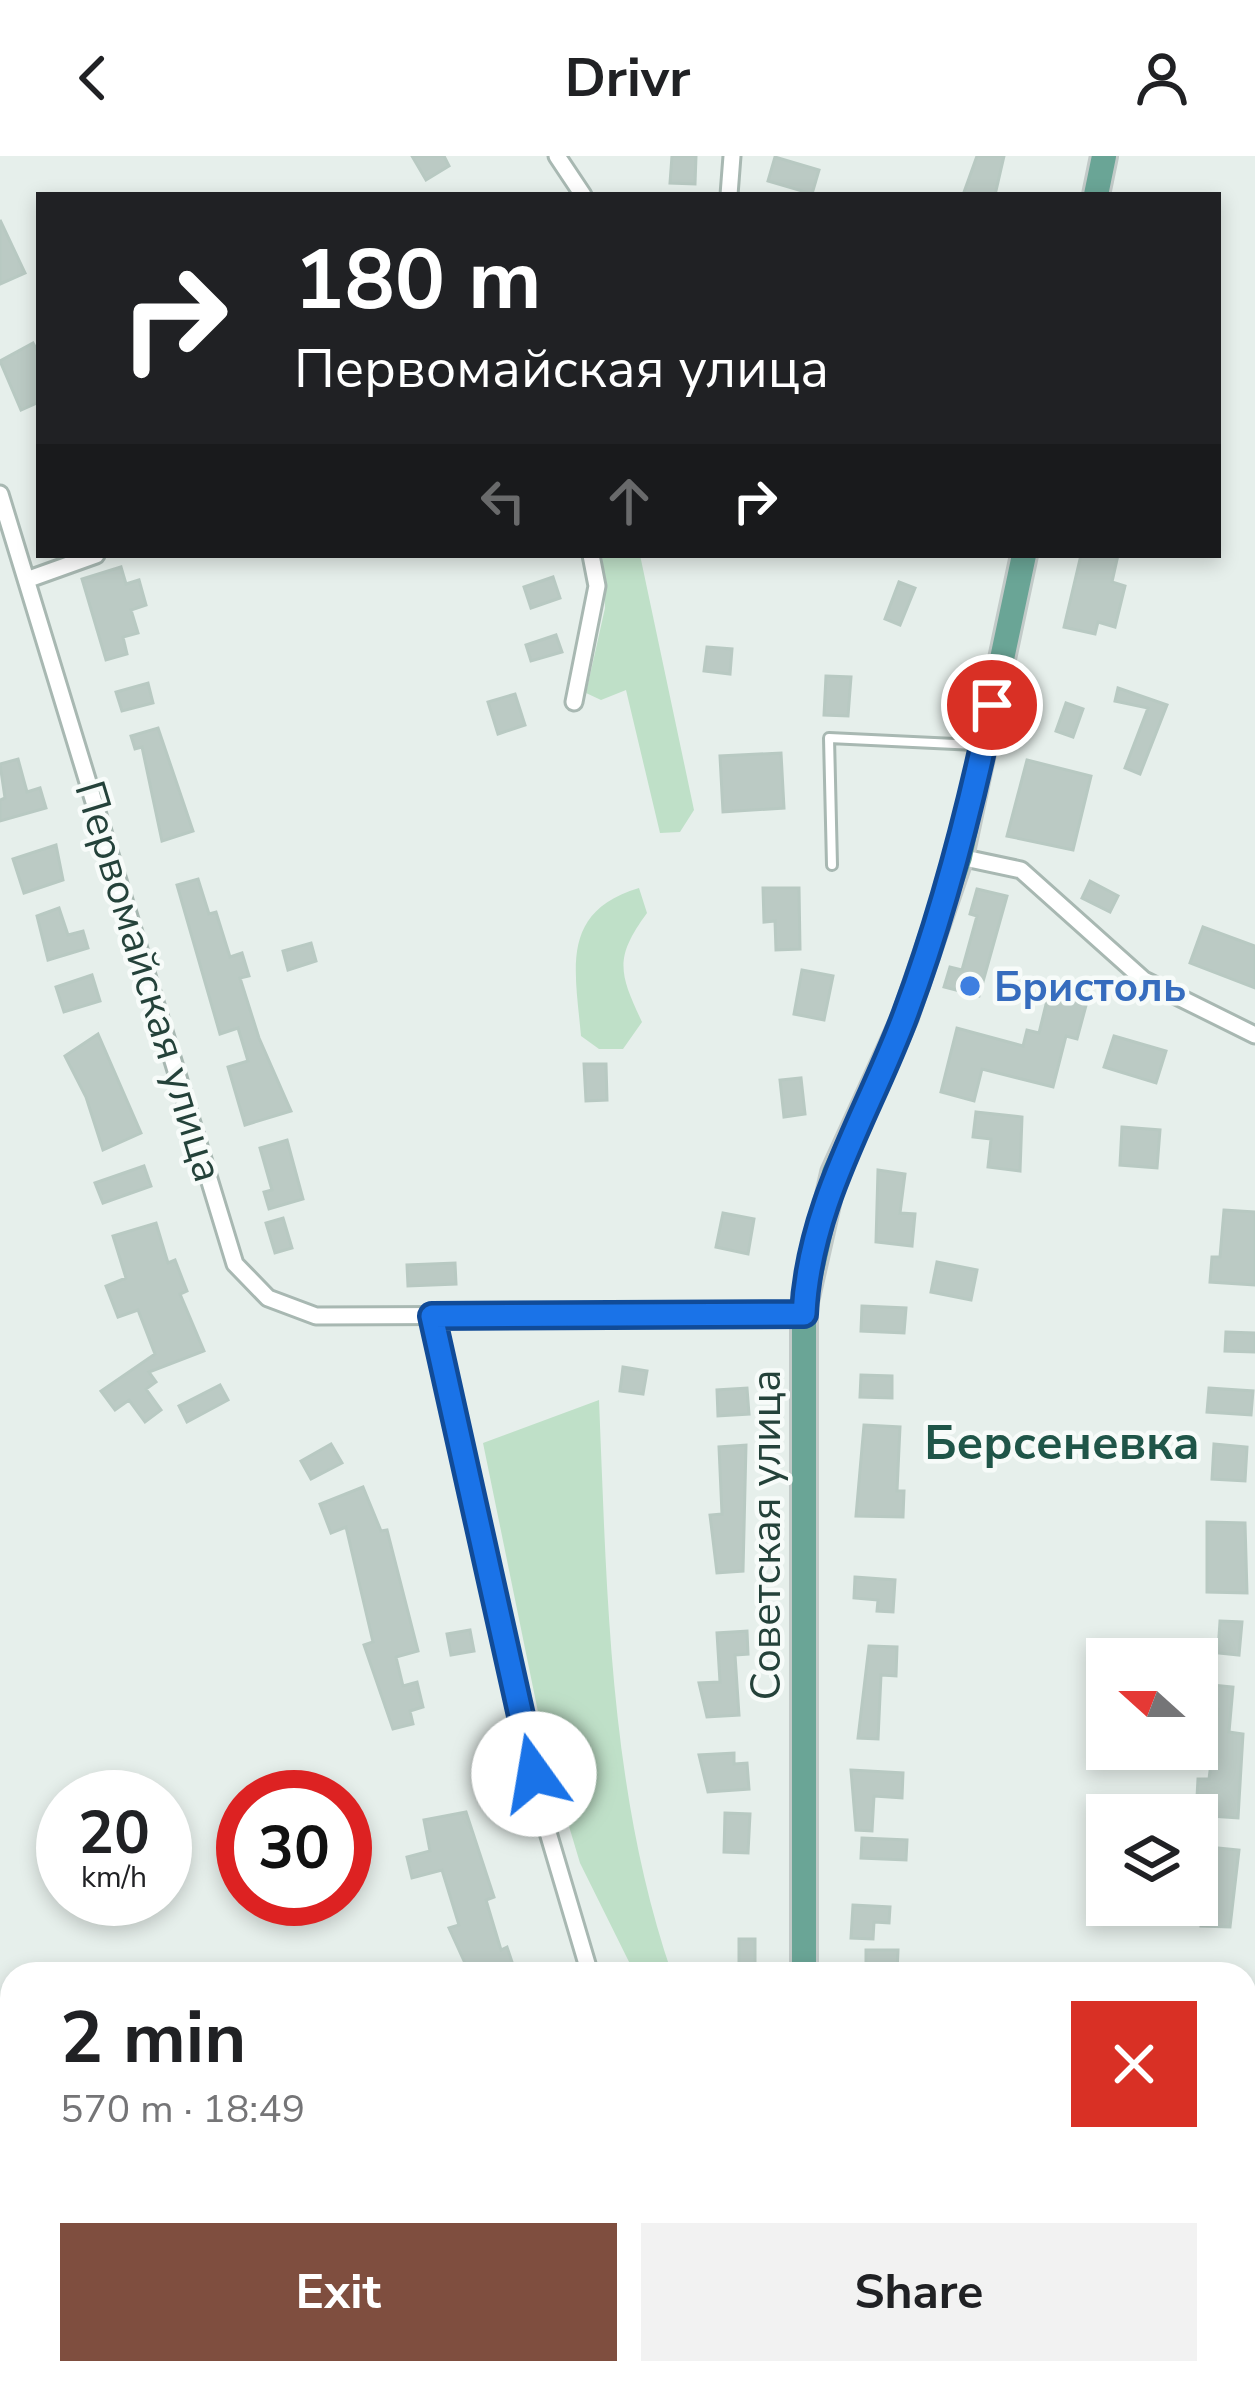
<!DOCTYPE html>
<html lang="en">
<head>
<meta charset="utf-8">
<style>
	:root { --surface:#fff; --page:#f2f2f2; --text:#202124; --muted:#757577; --accent:#7f4e3f }
	body { margin:0; font-family:"Nunito Sans",sans-serif; background:var(--page); color:var(--text); height:100vh; display:flex; flex-direction:column; font-size:45px; white-space:nowrap }
	* { box-sizing:border-box; margin:0 }
	p { font-size:39px; color:var(--muted) }
	.icon { flex:none; width:66px; height:66px; fill:none; stroke:currentColor; stroke-width:2; stroke-linecap:round; stroke-linejoin:round }
	.map { position:relative; flex:1; overflow:hidden }
	.details { position:absolute; left:0px; top:1806px; width:1257px; height:423px; display:flex; flex-direction:column; background:var(--surface); border-radius:36px 36px 0 0; box-shadow:0 6px 18px #0003 }
	.details>* { flex:none }
	.guide { position:absolute; left:36px; top:36px; width:1185px; height:366px; border-radius:0px; box-shadow:0 6px 18px #0003; background:#202124; color:#fff; overflow:hidden }
	.needle { width:78px; rotate:291deg }
	.controls { position:absolute; left:1086px; top:1482px; display:grid; gap:24px }
	.controls a { display:grid; place-items:center; width:132px; height:132px; border-radius:0px; background:var(--surface); box-shadow:0 6px 18px #0003; font-size:60px }
	.speed { position:absolute; left:36px; top:1614px; display:flex; gap:24px; font-size:60px; font-weight:700; text-align:center }
	.speed>* { display:grid; place-content:center; width:156px; height:156px; border-radius:50%; background:var(--surface); box-shadow:0 6px 18px #0003; line-height:1 }
	.speed small { font-size:30px; font-weight:400 }
	.speed .limit { border:18px solid #d22; background:#fff; color:#111 }
	.pin { position:absolute; display:grid; place-items:center; width:102px; height:102px; color:#fff; margin:-51px; border:6px solid #fff; border-radius:50%; box-shadow:0 3px 12px #0007 }
	.me { position:absolute; width:132px; margin:-66px; rotate:347deg; stroke-linejoin:round; filter:drop-shadow(0 0 9px #0008) }
	.turn { display:flex; align-items:center; gap:42px; height:252px; padding:0 60px; font-size:54px }
	.turn .icon { width:156px; height:156px; stroke-width:2.5 }
	.turn b { display:block; font-size:84px; line-height:102px }
	.lanes { display:flex; align-items:center; height:114px; padding:0 60px; background:#0003; justify-content:center; gap:60px; direction:ltr }
	.lanes .off { opacity:.35 }
	.round { display:grid; place-items:center; flex:none; width:126px; height:126px; border-radius:0px; background:var(--page) }
	.summary { display:flex; align-items:center; justify-content:space-between; height:204px; padding:0 60px }
	h1 { font-size:72px; font-weight:700; line-height:90px }
	.action { display:flex; gap:24px; margin-top:auto; padding:24px 60px }
	.action a { flex:1; height:138px; border-radius:0px; background:var(--accent); color:#fff; font-size:48px; font-weight:700; line-height:138px; text-align:center }
	.action a+a { background:var(--page); color:var(--text) }
	header { display:flex; justify-content:space-between; align-items:center; height:156px; padding:0 60px; background:var(--surface); font-size:54px; font-weight:700 }
	.map>svg:first-child { display:block }
</style>
</head>
<body>
<header><svg class="icon" aria-label="back" viewBox="0 0 24 24"><path d="M15 5l-7 7 7 7"/></svg>Drivr<svg class="icon" aria-label="person" viewBox="0 0 24 24"><circle cx="12" cy="8" r="4"/><path d="M4 21q1-7 8-7t8 7"/></svg></header>
<div class="map">
<svg width="1255" height="2227" viewBox="0 0 1255 2227">
	<rect width="100%" height="100%" fill="#e6efeb"/>
	<path fill="#bfe0c8" d="M 602,399 L 640,399 L 694,654 L 680,676 L 660,677 L 626,534 L 601,544 L 586,537 L 605,452 Z
		M 639,732 L 647,757 C 614,802 619,817 642,866 L 623,893 L 599,893 L 581,880 C 575,812 560,756 639,732 Z
		M 599,1244 C 607,1436 609,1635 672,1818 L 635,1818 L 580,1707 L 545,1590 L 483,1287 Z"/>
	<path fill="#bbcac4" stroke="#b8c9c2" stroke-width="3" d="M 412,0 L 444,0 L 449,10 L 426,24 Z
		M 672,0 L 696,0 L 695,28 L 670,27 Z
		M 977,0 L 1004,0 L 995,39 L 963,39 Z
		M 775,1 L 819,14 L 812,38 L 768,25 Z
		M 0,64 L 25,117 L 0,128 Z
		M 33,187 L 39,198 L 39,246 L 21,254 L 0,205 Z
		M 1081,399 L 1118,399 L 1112,426 L 1125,430 L 1115,471 L 1098,466 L 1095,478 L 1064,471 Z
		M 121,411 L 126,428 L 139,424 L 146,449 L 131,454 L 138,477 L 123,481 L 127,498 L 106,504 L 82,423 Z
		M 553,421 L 560,442 L 531,452 L 524,431 Z
		M 899,426 L 915,432 L 900,469 L 885,463 Z
		M 556,479 L 562,496 L 531,505 L 526,489 Z
		M 707,491 L 732,493 L 730,518 L 704,515 Z
		M 826,520 L 851,521 L 848,560 L 824,559 Z
		M 148,527 L 153,547 L 122,555 L 116,536 Z
		M 1118,532 L 1167,549 L 1140,618 L 1125,612 L 1148,552 L 1115,545 Z
		M 515,538 L 525,569 L 498,578 L 488,546 Z
		M 1066,547 L 1083,553 L 1073,581 L 1056,575 Z
		M 158,572 L 193,675 L 162,685 L 142,591 L 135,593 L 131,580 Z
		M 781,597 L 784,652 L 723,656 L 720,600 Z
		M 18,603 L 27,636 L 40,632 L 46,652 L 0,665 L 0,644 L 5,642 L 0,608 Z
		M 1027,604 L 1091,620 L 1073,694 L 1007,680 Z
		M 56,689 L 63,724 L 24,737 L 13,703 Z
		M 198,723 L 209,758 L 216,756 L 230,801 L 242,797 L 249,820 L 240,822 L 259,882 L 291,955 L 245,969 L 228,911 L 248,905 L 238,872 L 220,878 L 177,729 Z
		M 1090,725 L 1118,740 L 1110,756 L 1082,742 Z
		M 763,732 L 799,732 L 800,793 L 776,794 L 775,765 L 764,766 Z
		M 977,733 L 1007,740 L 979,840 L 944,831 L 950,811 L 962,814 L 977,760 L 970,758 Z
		M 59,752 L 68,779 L 83,775 L 88,792 L 48,804 L 37,760 Z
		M 1203,771 L 1255,790 L 1255,832 L 1190,807 Z
		M 311,787 L 316,805 L 288,814 L 283,795 Z
		M 802,814 L 833,820 L 824,864 L 794,858 Z
		M 92,819 L 100,845 L 64,856 L 56,831 Z
		M 1050,832 L 1088,842 L 1077,883 L 1066,880 L 1053,931 L 982,913 L 974,945 L 941,936 L 957,872 L 1023,890 L 1027,874 L 1039,877 Z
		M 98,878 L 141,977 L 103,994 L 86,941 L 65,900 Z
		M 1114,880 L 1166,895 L 1156,927 L 1104,911 Z
		M 584,908 L 606,908 L 607,944 L 586,945 Z
		M 801,922 L 805,958 L 784,961 L 780,924 Z
		M 976,956 L 1022,961 L 1020,1015 L 988,1011 L 991,983 L 973,981 Z
		M 1122,971 L 1160,974 L 1157,1012 L 1120,1009 Z
		M 287,984 L 303,1043 L 269,1053 L 264,1036 L 272,1034 L 260,992 Z
		M 144,1010 L 151,1030 L 103,1047 L 95,1027 Z
		M 878,1014 L 905,1018 L 900,1057 L 915,1058 L 912,1090 L 876,1086 Z
		M 1224,1054 L 1255,1056 L 1255,1129 L 1210,1126 L 1212,1101 L 1220,1101 Z
		M 723,1057 L 754,1063 L 748,1098 L 716,1091 Z
		M 283,1062 L 292,1092 L 275,1097 L 266,1067 Z
		M 156,1067 L 168,1107 L 175,1104 L 187,1135 L 180,1138 L 204,1195 L 149,1216 L 156,1226 L 146,1233 L 161,1254 L 145,1266 L 129,1244 L 115,1254 L 101,1235 L 155,1198 L 138,1154 L 118,1161 L 106,1130 L 126,1122 L 113,1080 Z
		M 937,1106 L 977,1114 L 971,1144 L 931,1136 Z
		M 455,1107 L 456,1128 L 408,1130 L 407,1109 Z
		M 862,1150 L 906,1152 L 904,1177 L 861,1175 Z
		M 1226,1176 L 1255,1177 L 1255,1196 L 1225,1195 Z
		M 623,1211 L 647,1215 L 643,1238 L 620,1235 Z
		M 861,1219 L 892,1220 L 892,1242 L 860,1241 Z
		M 220,1229 L 228,1244 L 187,1266 L 179,1250 Z
		M 747,1232 L 749,1258 L 718,1260 L 717,1234 Z
		M 1209,1232 L 1253,1235 L 1251,1259 L 1207,1256 Z
		M 864,1269 L 900,1271 L 897,1335 L 904,1335 L 903,1361 L 856,1360 Z
		M 331,1288 L 342,1307 L 311,1323 L 301,1305 Z
		M 1214,1288 L 1247,1291 L 1245,1325 L 1212,1323 Z
		M 746,1289 L 743,1415 L 717,1417 L 710,1359 L 722,1358 L 719,1291 Z
		M 363,1331 L 381,1375 L 387,1374 L 418,1495 L 396,1501 L 403,1530 L 417,1526 L 423,1551 L 410,1555 L 413,1568 L 393,1573 L 364,1489 L 373,1486 L 346,1371 L 331,1377 L 320,1348 Z
		M 1207,1366 L 1245,1367 L 1247,1437 L 1207,1436 Z
		M 855,1421 L 895,1424 L 893,1456 L 877,1455 L 878,1444 L 854,1442 Z
		M 1220,1465 L 1242,1466 L 1239,1499 L 1218,1497 Z
		M 470,1474 L 474,1495 L 451,1499 L 447,1478 Z
		M 747,1475 L 748,1498 L 735,1499 L 739,1559 L 707,1561 L 699,1527 L 720,1526 L 717,1477 Z
		M 869,1490 L 897,1491 L 896,1520 L 881,1519 L 878,1583 L 858,1582 Z
		M 1212,1529 L 1233,1531 L 1229,1576 L 1243,1578 L 1238,1662 L 1196,1659 L 1198,1623 L 1209,1623 L 1218,1553 L 1210,1552 Z
		M 734,1597 L 734,1608 L 747,1607 L 749,1633 L 708,1636 L 699,1599 Z
		M 851,1614 L 903,1617 L 902,1642 L 874,1640 L 872,1675 L 856,1674 Z
		M 466,1656 L 494,1741 L 486,1744 L 501,1794 L 507,1791 L 516,1818 L 470,1818 L 449,1772 L 459,1769 L 442,1714 L 412,1722 L 407,1701 L 430,1695 L 424,1664 Z
		M 725,1657 L 750,1658 L 748,1697 L 724,1696 Z
		M 862,1682 L 907,1684 L 906,1704 L 861,1702 Z
		M 1208,1691 L 1239,1694 L 1230,1771 L 1201,1770 Z
		M 853,1749 L 890,1751 L 889,1767 L 874,1766 L 873,1783 L 851,1782 Z
		M 739,1783 L 755,1783 L 755,1818 L 739,1818 Z
		M 866,1794 L 898,1794 L 897,1817 L 866,1816 Z"/>
	<g fill="none" stroke-linecap="round" stroke-linejoin="round">
		<defs>
			<path id="service" d="M 832,709 L 829,582 L 976,589"/>
			<path id="minor" d="M 557,0 L 583,39
				M 729,39 L 732,0
				M 0,338 L 235,1108 L 268,1142 L 316,1160 L 804,1158
				M 29,423 L 96,399
				M 574,546 L 597,430 L 591,399
				M 960,701 L 1021,714 L 1144,824 L 1255,879
				M 432,1160 L 544,1663 L 590,1818
				M 0,2082 L 12,2145
				M 26,2227 L 26,2217
				M 1255,2227 L 1255,2219"/>
			<path id="primary" d="M 1096,39 L 1104,0
				M 804,1818 L 804,1150 L 834,1017 L 905,861 L 960,701 L 1024,399
				M 800,2227 L 801,2217"/>
		</defs>
		<use href="#service" stroke="#a8b8b2" stroke-width="14"/>
		<use href="#minor" stroke="#a8b8b2" stroke-width="21"/>
		<use href="#primary" stroke="#c2cac8" stroke-width="30"/>
		<use href="#service" stroke="#fff" stroke-width="8"/>
		<use href="#minor" stroke="#fff" stroke-width="15"/>
		<use href="#primary" stroke="#6aa596" stroke-width="24"/>
	</g>
	<g fill="none" stroke-linecap="round" stroke-linejoin="round">
		<defs>
			<path id="route" d="M 534,1618 L 432,1160 L 804,1158 C 809,1048 869,957 906,857 C 944,755 970,654 992,549"/>
		</defs>
		<use href="#route" stroke="#114b97" stroke-width="30"/>
		<use href="#route" stroke="#1a73e8" stroke-width="21"/>
	</g>
	<circle fill="#3f7fe0" stroke="#f7fbf9" stroke-width="4.5" cx="970" cy="830" r="12"/>
	<g text-anchor="middle" stroke-width="9" stroke-linejoin="round" paint-order="stroke">
		<g font-size="42" fill="#24423a" stroke="#f7fbf9">
			<text transform="translate(150 825) rotate(73)" y="15">Первомайская улица</text>
			<text transform="translate(765 1379) rotate(-90)" y="15">Советская улица</text>
		</g>
		<g font-size="42" font-weight="bold" fill="#366cbe" stroke="#f7fbf9" text-anchor="start">
			<text x="994" y="845">Бристоль</text>
		</g>
		<g font-size="48" font-weight="bold" fill="#1f5548" stroke="#f7fbf9">
			<text x="1062" y="1303">Берсеневка</text>
		</g>
	</g>
</svg>
<div class="controls">
<a><svg class="needle" viewBox="-14 -14 28 28"><path d="M0-13l5 13h-10z" fill="#e53935"/><path d="M0 13l5-13h-10z" fill="#757577"/></svg></a>
<a><svg class="icon" aria-label="layers" viewBox="0 0 24 24"><path d="M12 4l9 5-9 5-9-5zM3 14l9 5 9-5"/></svg></a>
</div>
<div class="speed"><div>20<small>km/h</small></div><div class="limit">30</div></div>
<div class="pin" style="left:992px;top:549px;background:#d93025"><svg class="icon" aria-label="arrive" viewBox="0 0 24 24"><path d="M6 21V4h12l-3 4 3 4H6"/></svg></div>
<svg class="me" style="left:534px;top:1618px" viewBox="-20 -20 40 40"><circle r="19" fill="#fff"/><path d="M0-13L10 11 0 6-10 11z" fill="#1a73e8"/></svg>
<div class="guide">
<div class="turn"><svg class="icon" aria-label="right" viewBox="0 0 24 24"><path d="M7 20v-9h11M14 6l5 5-5 5"/></svg><div><b>180 m</b>Первомайская улица</div></div>
<div class="lanes"><svg class="icon off" aria-label="left" viewBox="0 0 24 24"><path d="M17 20v-9H6M10 6l-5 5 5 5"/></svg><svg class="icon off" aria-label="ahead" viewBox="0 0 24 24"><path d="M12 20V5M6 11l6-6 6 6"/></svg><svg class="icon" aria-label="right" viewBox="0 0 24 24"><path d="M7 20v-9h11M14 6l5 5-5 5"/></svg></div>
</div>
<section class="details">
<div class="summary"><div><h1>2 min</h1><p>570 m · 18:49</p></div><a class="round" style="background:#d93025;color:#fff"><svg class="icon" aria-label="close" viewBox="0 0 24 24"><path d="M6 6l12 12M18 6L6 18"/></svg></a></div>
<div class="action"><a>Exit</a><a>Share</a></div>
</section>
</div>
</body>
</html>
